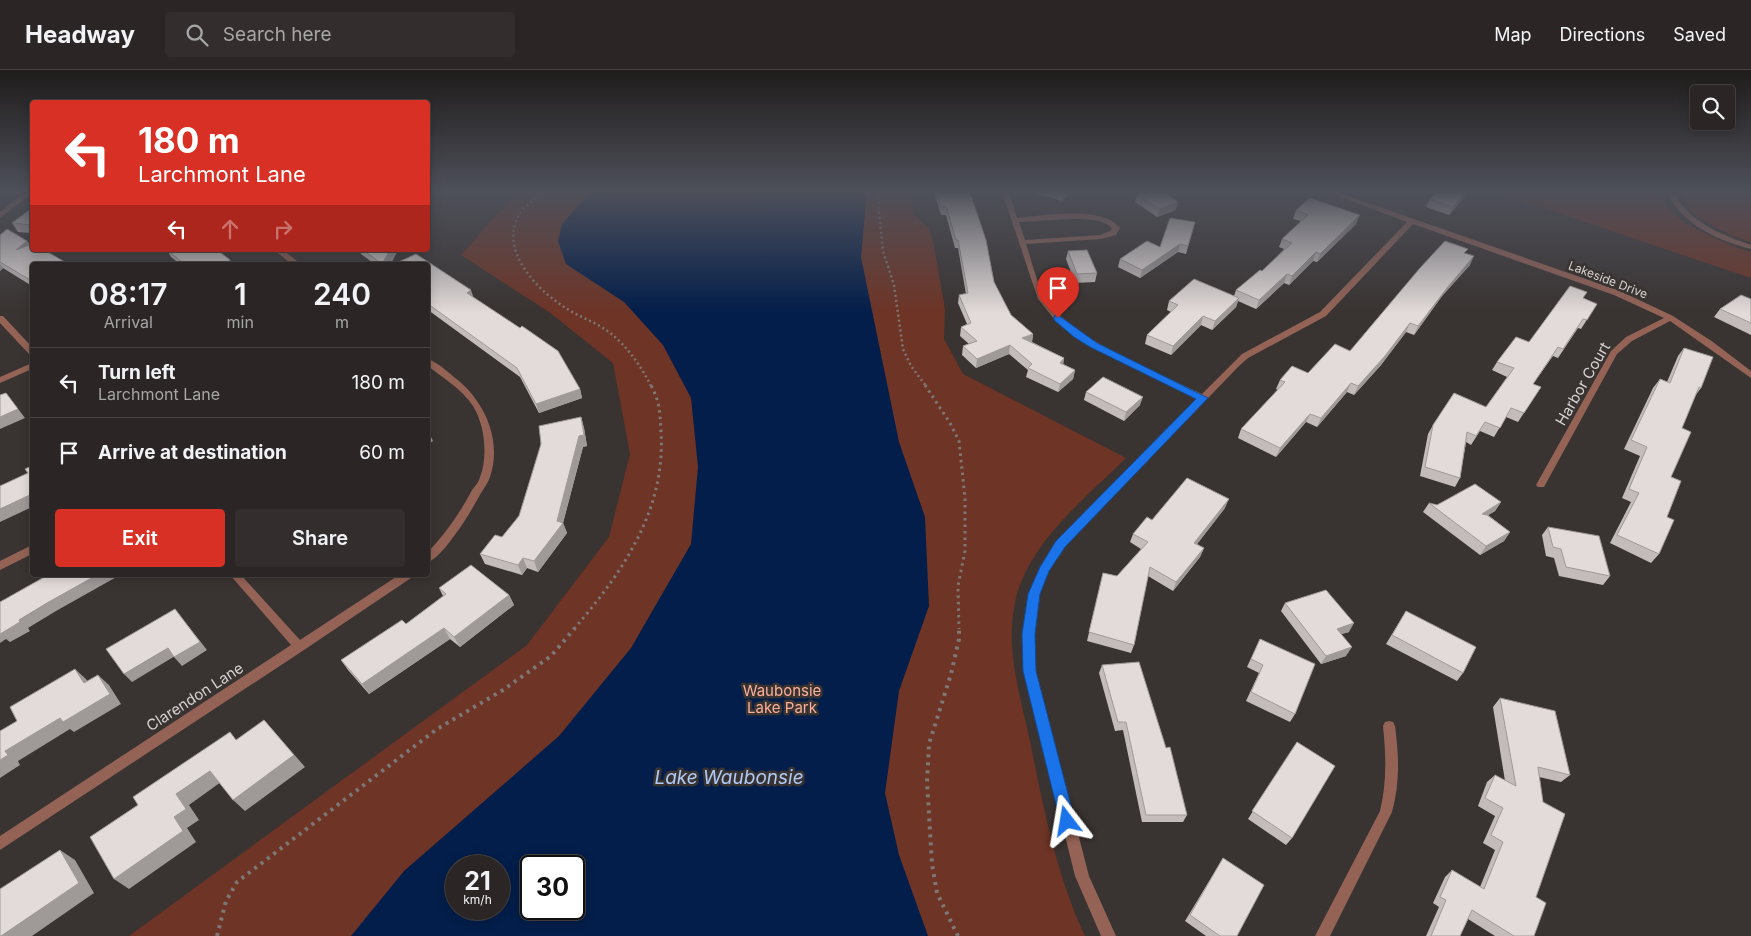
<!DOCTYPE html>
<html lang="en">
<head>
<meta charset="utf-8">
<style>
	:root { --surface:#2b2625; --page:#332e2d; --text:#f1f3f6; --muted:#a6a5a7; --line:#474342; --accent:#d93025 }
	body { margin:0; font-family:Inter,sans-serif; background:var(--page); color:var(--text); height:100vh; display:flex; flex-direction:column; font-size:19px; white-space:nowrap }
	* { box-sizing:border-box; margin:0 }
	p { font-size:16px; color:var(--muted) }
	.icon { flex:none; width:28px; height:28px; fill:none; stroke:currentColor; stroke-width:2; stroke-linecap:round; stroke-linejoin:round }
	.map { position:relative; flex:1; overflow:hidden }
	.sheet { position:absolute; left:30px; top:192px; width:400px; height:315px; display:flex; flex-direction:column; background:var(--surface); border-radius:5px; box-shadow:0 2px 12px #0003,0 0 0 1px var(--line) }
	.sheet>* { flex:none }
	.guide { position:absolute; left:30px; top:30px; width:400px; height:152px; border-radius:5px; box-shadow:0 2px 12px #0003,0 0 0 1px var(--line); background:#d93025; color:#fff; overflow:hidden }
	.controls { position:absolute; left:1690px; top:15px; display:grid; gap:10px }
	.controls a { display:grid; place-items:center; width:45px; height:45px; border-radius:5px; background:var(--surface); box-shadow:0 2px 12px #0003,0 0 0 1px var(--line); font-size:25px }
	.speed { position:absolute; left:445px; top:785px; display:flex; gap:10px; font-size:25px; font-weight:700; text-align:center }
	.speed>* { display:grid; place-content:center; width:65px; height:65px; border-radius:50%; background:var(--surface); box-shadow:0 2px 12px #0003,0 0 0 1px var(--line); line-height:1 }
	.speed small { font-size:12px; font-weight:400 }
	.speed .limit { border:2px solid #111; border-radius:8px; background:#fff; color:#111 }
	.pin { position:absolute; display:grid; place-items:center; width:42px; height:42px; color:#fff; margin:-51px -21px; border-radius:50% 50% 50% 0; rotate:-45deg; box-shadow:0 0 5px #0007 }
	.pin .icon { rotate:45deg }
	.me { position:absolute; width:55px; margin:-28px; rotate:346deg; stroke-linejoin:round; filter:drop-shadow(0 0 4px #0008) }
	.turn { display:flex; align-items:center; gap:18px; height:105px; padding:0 25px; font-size:22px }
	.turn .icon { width:65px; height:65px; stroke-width:2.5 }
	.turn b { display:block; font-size:35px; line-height:42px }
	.lanes { display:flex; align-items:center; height:48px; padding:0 25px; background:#0003; justify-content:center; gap:25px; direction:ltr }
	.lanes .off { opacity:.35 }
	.eta { display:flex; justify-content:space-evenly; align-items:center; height:85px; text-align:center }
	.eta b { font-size:30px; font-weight:600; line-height:35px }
	.action { display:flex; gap:10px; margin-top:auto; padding:10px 25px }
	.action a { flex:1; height:58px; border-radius:5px; background:var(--accent); color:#fff; font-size:20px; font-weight:600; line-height:58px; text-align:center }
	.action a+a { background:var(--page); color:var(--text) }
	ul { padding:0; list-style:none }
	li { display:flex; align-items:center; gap:15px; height:70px; padding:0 25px; border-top:1px solid var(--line) }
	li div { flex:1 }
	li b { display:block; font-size:19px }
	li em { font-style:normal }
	header { display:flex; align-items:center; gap:30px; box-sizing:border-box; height:70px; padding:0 25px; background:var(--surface); border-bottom:1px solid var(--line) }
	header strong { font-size:24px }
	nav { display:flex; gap:28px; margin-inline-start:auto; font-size:18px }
	.search { width:350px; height:45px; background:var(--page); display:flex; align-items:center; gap:12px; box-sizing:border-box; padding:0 18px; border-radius:5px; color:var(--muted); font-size:19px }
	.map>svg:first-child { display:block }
</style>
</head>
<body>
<header>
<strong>Headway</strong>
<div class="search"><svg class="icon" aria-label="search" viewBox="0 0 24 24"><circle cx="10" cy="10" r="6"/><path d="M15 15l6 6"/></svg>Search here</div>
<nav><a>Map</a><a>Directions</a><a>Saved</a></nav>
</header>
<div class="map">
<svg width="1751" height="866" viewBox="0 0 1751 866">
	<rect width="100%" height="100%" fill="#393331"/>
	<path fill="#6e3426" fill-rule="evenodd" d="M 520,122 L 910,122 L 914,144 L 929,159 L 933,170 L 945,239 L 944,269 L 963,304 L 1126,388 C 1088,426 1039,464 1020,515 C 1013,532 1011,558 1012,575 C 1014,609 1024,643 1031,676 C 1044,741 1057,806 1085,866 L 129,866 L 527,575 L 609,467 L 630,384 L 613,293 L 549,242 L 461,185 C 481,164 497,140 520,122 ZM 456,796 L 499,796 L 499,839 L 456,839 ZM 531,796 L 574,796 L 574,839 L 531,839 Z
		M 1497,122 L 1660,122 C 1662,149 1728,175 1751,182 L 1751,208 Z
		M 1681,122 L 1746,122 L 1751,128 L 1751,172 C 1730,166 1684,146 1681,122 Z"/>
	<path fill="#031e4a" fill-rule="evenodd" d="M 595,122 L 867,122 L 861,187 L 899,372 L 925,447 L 929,536 L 899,621 L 885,723 L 899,785 L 928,866 L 351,866 L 404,801 L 559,666 L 631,578 L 691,474 L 698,397 L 691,328 L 663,275 L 624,232 L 566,194 L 558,171 L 562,154 L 582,131 ZM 456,796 L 499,796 L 499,839 L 456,839 ZM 531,796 L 574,796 L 574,839 L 531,839 Z"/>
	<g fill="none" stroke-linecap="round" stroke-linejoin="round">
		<path stroke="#7d7876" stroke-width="2.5" stroke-dasharray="2 3" stroke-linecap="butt" d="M 544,122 C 536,129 524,136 519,145 C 498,182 540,223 569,240 C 582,248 597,253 609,262 C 627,276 641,296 651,316
			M 877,122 L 883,181 L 894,215 L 903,279 L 911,296 L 926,316"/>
		<path stroke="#7d7876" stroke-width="3" stroke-dasharray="2.5 4" stroke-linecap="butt" d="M 925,315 L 950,353 L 959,371 L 965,428 L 965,481 L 958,516 L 959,559
			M 574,559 C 622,503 666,440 661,362 C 660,342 660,333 651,315"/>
		<path stroke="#7d7876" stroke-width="4" stroke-dasharray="3 5" stroke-linecap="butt" d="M 217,866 L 226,831 L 237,812 L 437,659 L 503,620 L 551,586 L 575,558
			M 958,866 L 937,823 L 932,794 L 927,712 L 929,674 L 951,604 L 959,569 L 959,558"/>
		<path fill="#946356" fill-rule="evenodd" d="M 1667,122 L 1674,122 C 1687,151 1722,165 1751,175 L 1751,179 C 1719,171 1681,154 1667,122 Z"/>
		<path fill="#946356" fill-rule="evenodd" d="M 26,122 L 32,122 L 32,123 L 0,148 L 0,142 Z
			M 1002,122 L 1009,122 L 1017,148 C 1044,146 1101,135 1120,158 L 1116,165 L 1101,169 L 1026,174 C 1032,191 1036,213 1046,228 C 1070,269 1159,303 1202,324 L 1242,284 L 1320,242 L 1407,152 L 1327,122 L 1337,122 L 1620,221 L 1673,246 L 1713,272 L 1751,301 L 1751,308 L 1670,251 L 1632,271 L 1617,284 L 1544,417 L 1538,417 L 1536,415 L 1611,281 L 1626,267 L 1664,248 L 1614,225 L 1413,154 L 1326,246 L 1248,288 L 1239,296 L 1064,477 L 1049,501 L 1039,524 L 1034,565 L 1036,601 L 1089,806 L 1116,866 L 1101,866 L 1075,806 L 1024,601 L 1022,565 L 1029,524 L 1039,500 L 1056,471 L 1197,329 L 1091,277 L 1055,250 L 1038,229 ZM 1070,149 C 1084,149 1102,148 1112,158 L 1110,161 L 1100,165 L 1025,170 L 1019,152 Z
			M 274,180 L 283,180 L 302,195 L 293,195 Z
			M 0,246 L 3,246 L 32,277 L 32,285 L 29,284 L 0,253 Z
			M 428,289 C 439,293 450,304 459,311 C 486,334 502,372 490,407 C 488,413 484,418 481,423 C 473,437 466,450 457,462 C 450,471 439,488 428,492 L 428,482 C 446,463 460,443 472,420 C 475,416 479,412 480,407 C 488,387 485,355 473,336 C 462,319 443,308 428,296 Z
			M 32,293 L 32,299 L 0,313 L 0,307 Z
			M 32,475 L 32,484 L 0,500 L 0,491 Z
			M 230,505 L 241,505 L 300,570 L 399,505 L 412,505 L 411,508 L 304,580 L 0,780 L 0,766 L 291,575 Z
			M 1389,651 L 1393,652 L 1395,656 C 1399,686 1400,713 1392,742 L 1330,866 L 1315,866 L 1380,741 C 1387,712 1386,685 1383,656 L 1385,652 Z"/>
	</g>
	<path fill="#c3bcbb" d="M 934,122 L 970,122 L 994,212 L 1011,245 L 1033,264 L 1032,272 L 1064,288 L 1063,294 L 1075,300 L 1073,309 L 1058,322 L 1026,307 L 1028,300 L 1009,284 L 976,298 L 962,285 L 963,276 L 969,274 L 960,266 L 961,257 L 967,254 L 958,233 L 959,225 L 966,224 L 958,178 L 955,178 L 946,145 L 941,145 Z
		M 1038,122 L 1070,122 L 1062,131 L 1038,124 Z
		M 1137,124 L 1176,140 L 1157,147 L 1135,132 Z
		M 1430,129 L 1463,129 L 1449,145 L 1426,137 Z
		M 32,138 L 32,163 L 18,162 L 12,153 Z
		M 1296,140 L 1356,154 L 1317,192 L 1313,191 L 1289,215 L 1284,213 L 1256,239 L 1238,231 L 1236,237 L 1212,260 L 1201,255 L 1171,285 L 1145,274 L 1147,265 L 1171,242 L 1167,240 L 1169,231 L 1234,226 L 1236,220 L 1262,201 L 1284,179 L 1279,177 L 1282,169 L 1301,151 L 1293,149 Z
		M 1195,152 L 1186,184 L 1178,182 L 1140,208 L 1118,197 L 1120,189 L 1160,177 Z
		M 0,165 L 27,171 L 30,174 L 32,195 L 32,216 L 3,198 L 0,201 Z
		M 167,180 L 217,180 L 230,190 L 234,195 L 181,195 L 171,187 Z
		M 359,180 L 398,180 L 390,195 L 376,195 L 361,184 Z
		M 1068,181 L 1097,203 L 1095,212 L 1075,213 L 1066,189 Z
		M 1466,183 L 1470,195 L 1442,226 L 1414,265 L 1406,262 L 1381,295 L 1354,325 L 1347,322 L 1317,357 L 1306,352 L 1276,387 L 1238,368 L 1241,359 L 1278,320 L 1276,319 L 1280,310 L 1308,303 L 1350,281 Z
		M 428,195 L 474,228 L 580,319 L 582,328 L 539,343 L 520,307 L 428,240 Z
		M 1583,229 L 1597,234 L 1581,259 L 1578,258 L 1558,288 L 1553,286 L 1533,314 L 1541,317 L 1518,352 L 1506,347 L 1494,367 L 1480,361 L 1471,375 L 1466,372 L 1460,408 L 1455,417 L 1420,406 L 1428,364 L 1433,355 L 1486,337 L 1507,307 L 1492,300 L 1497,292 L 1529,272 Z
		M 1751,229 L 1751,265 L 1714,247 L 1720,239 Z
		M 1684,278 L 1701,318 L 1695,326 L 1682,358 L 1671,407 L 1667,447 L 1659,484 L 1651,493 L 1610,473 L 1631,432 L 1622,428 L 1640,386 L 1624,379 L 1653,318 L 1660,309 L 1667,312 L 1678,286 Z
		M 1086,322 L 1140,335 L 1124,351 L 1084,330 Z
		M 581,347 L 584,358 L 587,376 L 583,377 L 563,453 L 567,463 L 538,502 L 527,498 L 522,505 L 485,494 L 480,484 L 502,467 L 519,446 Z
		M 1501,432 L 1495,441 L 1488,445 L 1510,462 L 1504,471 L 1480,485 L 1423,442 L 1429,433 L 1437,435 Z
		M 1225,438 L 1197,474 L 1204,478 L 1200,487 L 1173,521 L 1148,506 L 1134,575 L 1131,583 L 1087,571 L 1103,503 L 1117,506 L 1141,479 L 1130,472 L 1133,464 L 1152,450 Z
		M 1548,457 L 1610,506 L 1603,515 L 1559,506 L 1554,488 L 1546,486 L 1542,465 Z
		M 439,518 L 509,525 L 514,535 L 460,577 L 450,569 L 369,624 L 348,600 L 341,590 L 406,554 L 443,526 Z
		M 1285,533 L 1349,562 L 1341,564 L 1346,586 L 1321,594 L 1281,541 Z
		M 1406,541 L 1463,603 L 1457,611 L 1386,574 Z
		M 1260,569 L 1295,644 L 1290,652 L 1246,631 L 1259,603 L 1247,597 Z
		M 1102,595 L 1166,678 L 1187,745 L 1183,752 L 1142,752 L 1123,660 L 1115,661 L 1099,603 Z
		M 1500,628 L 1570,705 L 1561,712 L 1539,707 L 1534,866 L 1495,866 L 1468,849 L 1460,866 L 1426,866 L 1439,837 L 1433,833 L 1445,807 L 1452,800 L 1480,817 L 1495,780 L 1483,773 L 1495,746 L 1478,736 L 1487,712 L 1495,705 L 1505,711 L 1493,637 Z
		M 1297,672 L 1292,768 L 1286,775 L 1248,749 Z
		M 1223,788 L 1237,866 L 1206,866 L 1185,851 Z"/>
	<path fill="#9f9998" d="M 1064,122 L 1070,122 L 1062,131 L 1063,123 Z
		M 1467,122 L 1463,129 L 1449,145 L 1453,137 Z
		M 1178,132 L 1176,140 L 1157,147 L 1159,139 Z
		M 1360,145 L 1356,154 L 1317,192 L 1320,184 Z
		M 27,171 L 32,178 L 16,180 Z
		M 1180,174 L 1178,182 L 1140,208 L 1142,200 Z
		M 390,180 L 398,180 L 390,195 L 382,195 L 382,194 Z
		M 1316,182 L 1313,191 L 1289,215 L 1292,206 Z
		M 1474,186 L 1470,195 L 1442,226 L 1414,265 L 1418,256 L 1447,218 Z
		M 65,192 L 67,195 L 59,195 Z
		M 0,194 L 3,198 L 0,201 Z
		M 1287,204 L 1284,213 L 1256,239 L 1259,230 Z
		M 471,220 L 474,229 L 467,223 Z
		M 1239,228 L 1236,237 L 1212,260 L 1215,251 Z
		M 1203,246 L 1201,255 L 1171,285 L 1173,276 Z
		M 1410,253 L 1406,262 L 1381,295 L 1354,325 L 1358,316 Z
		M 1033,264 L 1032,272 L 1022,268 Z
		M 1010,275 L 1009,284 L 976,298 L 977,289 Z
		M 1064,288 L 1063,297 L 1060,293 Z
		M 1075,300 L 1073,309 L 1058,322 L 1060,314 Z
		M 1351,313 L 1347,322 L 1317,357 L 1321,348 Z
		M 580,319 L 582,328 L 539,343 L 536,334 Z
		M 6,323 L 25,348 L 0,359 L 0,347 Z
		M 1143,327 L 1140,335 L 1124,351 L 1126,342 Z
		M 1310,344 L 1306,352 L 1276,387 L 1280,378 Z
		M 581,347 L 584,358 L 587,376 L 583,377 L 563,453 L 567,463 L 538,502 L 534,491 L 557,451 Z
		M 428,363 L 429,363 L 433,371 L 428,374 Z
		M 428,397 L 430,402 L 428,406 Z
		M 32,424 L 32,437 L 0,452 L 0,439 Z
		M 1229,429 L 1225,438 L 1191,482 L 1194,473 Z
		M 1501,432 L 1495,441 L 1476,453 L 1482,444 Z
		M 1510,462 L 1504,471 L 1480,485 L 1486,476 Z
		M 1204,478 L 1200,487 L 1173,521 L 1176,512 Z
		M 523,488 L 527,498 L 522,505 L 518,495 Z
		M 97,505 L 120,505 L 56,541 L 28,558 L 30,561 L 10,572 L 6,569 L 0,573 L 0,562 L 47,533 Z
		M 509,525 L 514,535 L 460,577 L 454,567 Z
		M 175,539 L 207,580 L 182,596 L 174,587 Z
		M 1354,553 L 1349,562 L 1332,567 L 1337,559 Z
		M 444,558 L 450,569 L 369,624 L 362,614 Z
		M 1352,577 L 1346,586 L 1321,594 L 1326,586 Z
		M 168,578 L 175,586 L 132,612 L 124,604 Z
		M 75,599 L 86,609 L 95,623 L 84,613 Z
		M 98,605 L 109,615 L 121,634 L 74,662 L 70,659 L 18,691 L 20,695 L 0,708 L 0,690 L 5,681 Z
		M 264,650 L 305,697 L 245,741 L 233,730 Z
		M 210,701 L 221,712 L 189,735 L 199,750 L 187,758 L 196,772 L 129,819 L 114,809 L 174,747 L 176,724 Z
		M 60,780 L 75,790 L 94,823 L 32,866 L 1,866 Z"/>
	<path fill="#e3dbd9" stroke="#9f9998" d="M 937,122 L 970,122 L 986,170 L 994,212 L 1011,245 L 1033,264 L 1022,268 L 1064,288 L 1060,293 L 1075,300 L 1060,314 L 1028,298 L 1032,294 L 1010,275 L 977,289 L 963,276 L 977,271 L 961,257 L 971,253 L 959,225 L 968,223 L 958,170 L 956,170 L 946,136 L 941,137 Z
		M 1142,122 L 1164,122 L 1178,132 L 1159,139 L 1137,124 Z
		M 1436,122 L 1466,122 L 1453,137 L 1430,129 Z
		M 1310,128 L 1360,145 L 1320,184 L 1316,182 L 1292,206 L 1287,204 L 1259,230 L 1236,220 L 1260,200 L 1262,201 L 1292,173 L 1282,169 L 1308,145 L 1296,140 Z
		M 32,138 L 32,155 L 12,153 Z
		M 1170,148 L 1195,152 L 1188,176 L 1180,174 L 1142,200 L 1120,189 L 1147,171 L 1160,177 Z
		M 7,159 L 27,171 L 16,180 L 32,174 L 32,180 L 44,180 L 65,192 L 59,195 L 32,195 L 32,211 L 0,192 L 0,165 Z
		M 1445,171 L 1468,179 L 1464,183 L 1474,186 L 1447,218 L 1418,256 L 1410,253 L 1385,286 L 1358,316 L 1351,313 L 1321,348 L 1310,344 L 1280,378 L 1241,359 L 1285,312 L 1280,310 L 1292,296 L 1308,303 L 1335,274 L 1350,281 L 1420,198 Z
		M 167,180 L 217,180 L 230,190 L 229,191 L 234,195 L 186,195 Z
		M 363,180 L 390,180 L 382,194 Z
		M 1087,180 L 1097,203 L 1077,204 L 1068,181 Z
		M 416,184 L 471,220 L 467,223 L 520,258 L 522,256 L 558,281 L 580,319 L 536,334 L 517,298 L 428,234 L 428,195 L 392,195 Z
		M 1194,209 L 1239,228 L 1215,251 L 1203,246 L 1173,276 L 1147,265 L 1178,235 L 1169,231 Z
		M 1570,216 L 1587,222 L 1583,228 L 1597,234 L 1587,250 L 1583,249 L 1563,279 L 1558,277 L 1533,314 L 1541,317 L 1524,343 L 1511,338 L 1500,358 L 1485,352 L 1476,366 L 1467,362 L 1460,408 L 1425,397 L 1433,355 L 1454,323 L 1486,337 L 1514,298 L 1497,292 L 1516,267 L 1529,272 Z
		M 1741,225 L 1751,229 L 1751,253 L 1720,239 Z
		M 1684,278 L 1713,287 L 1701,318 L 1699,317 L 1682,358 L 1691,362 L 1671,407 L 1681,411 L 1667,447 L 1674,450 L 1659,484 L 1617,465 L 1639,423 L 1629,419 L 1647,377 L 1631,370 L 1660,309 L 1670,313 Z
		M 1103,307 L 1143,327 L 1126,342 L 1086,322 Z
		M 6,323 L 18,339 L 0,347 L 0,325 Z
		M 581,347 L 584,365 L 579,366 L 557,451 L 563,453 L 534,491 L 523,488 L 518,495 L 480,484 L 495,465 L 502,467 L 519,446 L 541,374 L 539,356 Z
		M 32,396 L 32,424 L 0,439 L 0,416 L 28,403 L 25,399 Z
		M 1187,408 L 1229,429 L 1194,473 L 1204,478 L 1176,512 L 1150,497 L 1134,575 L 1089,562 L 1103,503 L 1117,506 L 1148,472 L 1133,464 L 1147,447 L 1152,450 Z
		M 1475,414 L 1501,432 L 1482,444 L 1487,445 L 1510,462 L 1486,476 L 1429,433 L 1437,435 Z
		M 1548,457 L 1599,466 L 1610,506 L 1566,497 L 1561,479 L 1553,477 Z
		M 471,495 L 509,525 L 454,567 L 444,558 L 362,614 L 341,590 L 402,550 L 406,554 L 446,524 L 439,518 Z
		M 48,505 L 97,505 L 47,533 L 19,550 L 20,552 L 0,564 L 0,532 Z
		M 1326,520 L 1354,553 L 1337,559 L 1352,577 L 1326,586 L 1285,533 Z
		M 175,539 L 200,572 L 174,587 L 168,578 L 124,604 L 106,579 Z
		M 1406,541 L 1476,577 L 1463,603 L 1392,565 Z
		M 1260,569 L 1315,594 L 1295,644 L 1251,622 L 1263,595 L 1251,589 Z
		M 1139,592 L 1166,678 L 1170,677 L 1187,745 L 1146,745 L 1126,652 L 1118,652 L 1102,595 Z
		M 75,599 L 84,613 L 98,605 L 110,624 L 63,652 L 60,648 L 5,681 L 8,685 L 0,690 L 0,661 L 17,651 L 10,637 Z
		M 1500,628 L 1555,641 L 1570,705 L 1538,697 L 1543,732 L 1565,744 L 1536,827 L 1546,833 L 1534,866 L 1514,866 L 1472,840 L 1460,866 L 1431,866 L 1446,830 L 1440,827 L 1452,800 L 1484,819 L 1503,772 L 1491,765 L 1503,738 L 1485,728 L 1495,705 L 1516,716 Z
		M 264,650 L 294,685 L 233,730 L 210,701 L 176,724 L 186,739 L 174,747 L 183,761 L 114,809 L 90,767 L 138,735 L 133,727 L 230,662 L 236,670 Z
		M 1297,672 L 1335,696 L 1292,768 L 1252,741 Z
		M 60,780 L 79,813 L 1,866 L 0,866 L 0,819 Z
		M 1223,788 L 1264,815 L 1237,866 L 1220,866 L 1190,845 Z"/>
	<linearGradient id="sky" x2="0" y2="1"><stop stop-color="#1f1c1b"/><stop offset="0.5" stop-color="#4e505a"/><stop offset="1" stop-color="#4e505a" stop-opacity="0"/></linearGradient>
	<rect width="1751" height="243" fill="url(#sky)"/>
	<path fill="#1a73e8" stroke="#114b97" d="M 1058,245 L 1097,273 L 1208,328 L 1065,477 L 1049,501 L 1040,524 L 1035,564 L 1036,601 L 1075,751 L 1073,756 L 1067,758 L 1062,756 L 1060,751 L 1023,601 L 1022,564 L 1028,524 L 1040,497 L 1056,471 L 1196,329 L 1090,277 L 1074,267 L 1054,250 L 1054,246 Z"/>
	<g text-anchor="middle" stroke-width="5" stroke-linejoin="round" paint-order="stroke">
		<g font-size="12" fill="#d6d2d1" stroke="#393331">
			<text transform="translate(1608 210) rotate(21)" y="4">Lakeside Drive</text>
		</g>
		<g font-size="15" fill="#d6d2d1" stroke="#393331">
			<text transform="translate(1583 314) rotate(-60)" y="5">Harbor Court</text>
			<text transform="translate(195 627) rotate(-33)" y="5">Clarendon Lane</text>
		</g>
		<g font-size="15" fill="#fbae9a" stroke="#393331">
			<text x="782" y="626">Waubonsie<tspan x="782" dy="17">Lake Park</tspan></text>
		</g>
		<g font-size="19" font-style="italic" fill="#aecaf8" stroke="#393331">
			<text x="729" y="714">Lake Waubonsie</text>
		</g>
	</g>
</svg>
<div class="controls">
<a><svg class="icon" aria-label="search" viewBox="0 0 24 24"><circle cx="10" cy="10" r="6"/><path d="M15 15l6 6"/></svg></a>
</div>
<div class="speed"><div>21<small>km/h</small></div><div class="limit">30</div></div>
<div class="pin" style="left:1058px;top:248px;background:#d93025"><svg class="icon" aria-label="arrive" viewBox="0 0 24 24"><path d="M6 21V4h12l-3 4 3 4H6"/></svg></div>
<svg class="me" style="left:1067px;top:751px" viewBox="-20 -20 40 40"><path d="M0-17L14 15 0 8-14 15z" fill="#1a73e8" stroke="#fff" stroke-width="4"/></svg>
<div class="guide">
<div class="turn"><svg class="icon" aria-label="left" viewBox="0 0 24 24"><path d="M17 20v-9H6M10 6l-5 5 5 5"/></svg><div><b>180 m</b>Larchmont Lane</div></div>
<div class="lanes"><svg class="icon" aria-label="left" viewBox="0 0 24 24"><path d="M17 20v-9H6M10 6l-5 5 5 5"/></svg><svg class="icon off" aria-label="ahead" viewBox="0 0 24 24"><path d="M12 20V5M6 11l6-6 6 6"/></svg><svg class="icon off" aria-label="right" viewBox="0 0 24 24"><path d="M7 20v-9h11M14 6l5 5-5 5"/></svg></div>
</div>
<section class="sheet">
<div class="eta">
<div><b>08:17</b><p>Arrival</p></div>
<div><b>1</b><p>min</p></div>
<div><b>240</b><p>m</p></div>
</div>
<ul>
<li><svg class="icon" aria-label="left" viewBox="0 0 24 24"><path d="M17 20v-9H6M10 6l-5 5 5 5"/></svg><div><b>Turn left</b><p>Larchmont Lane</p></div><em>180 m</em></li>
<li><svg class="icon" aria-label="arrive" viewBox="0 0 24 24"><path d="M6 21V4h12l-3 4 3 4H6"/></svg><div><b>Arrive at destination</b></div><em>60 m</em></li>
</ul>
<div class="action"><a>Exit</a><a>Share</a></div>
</section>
</div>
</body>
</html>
